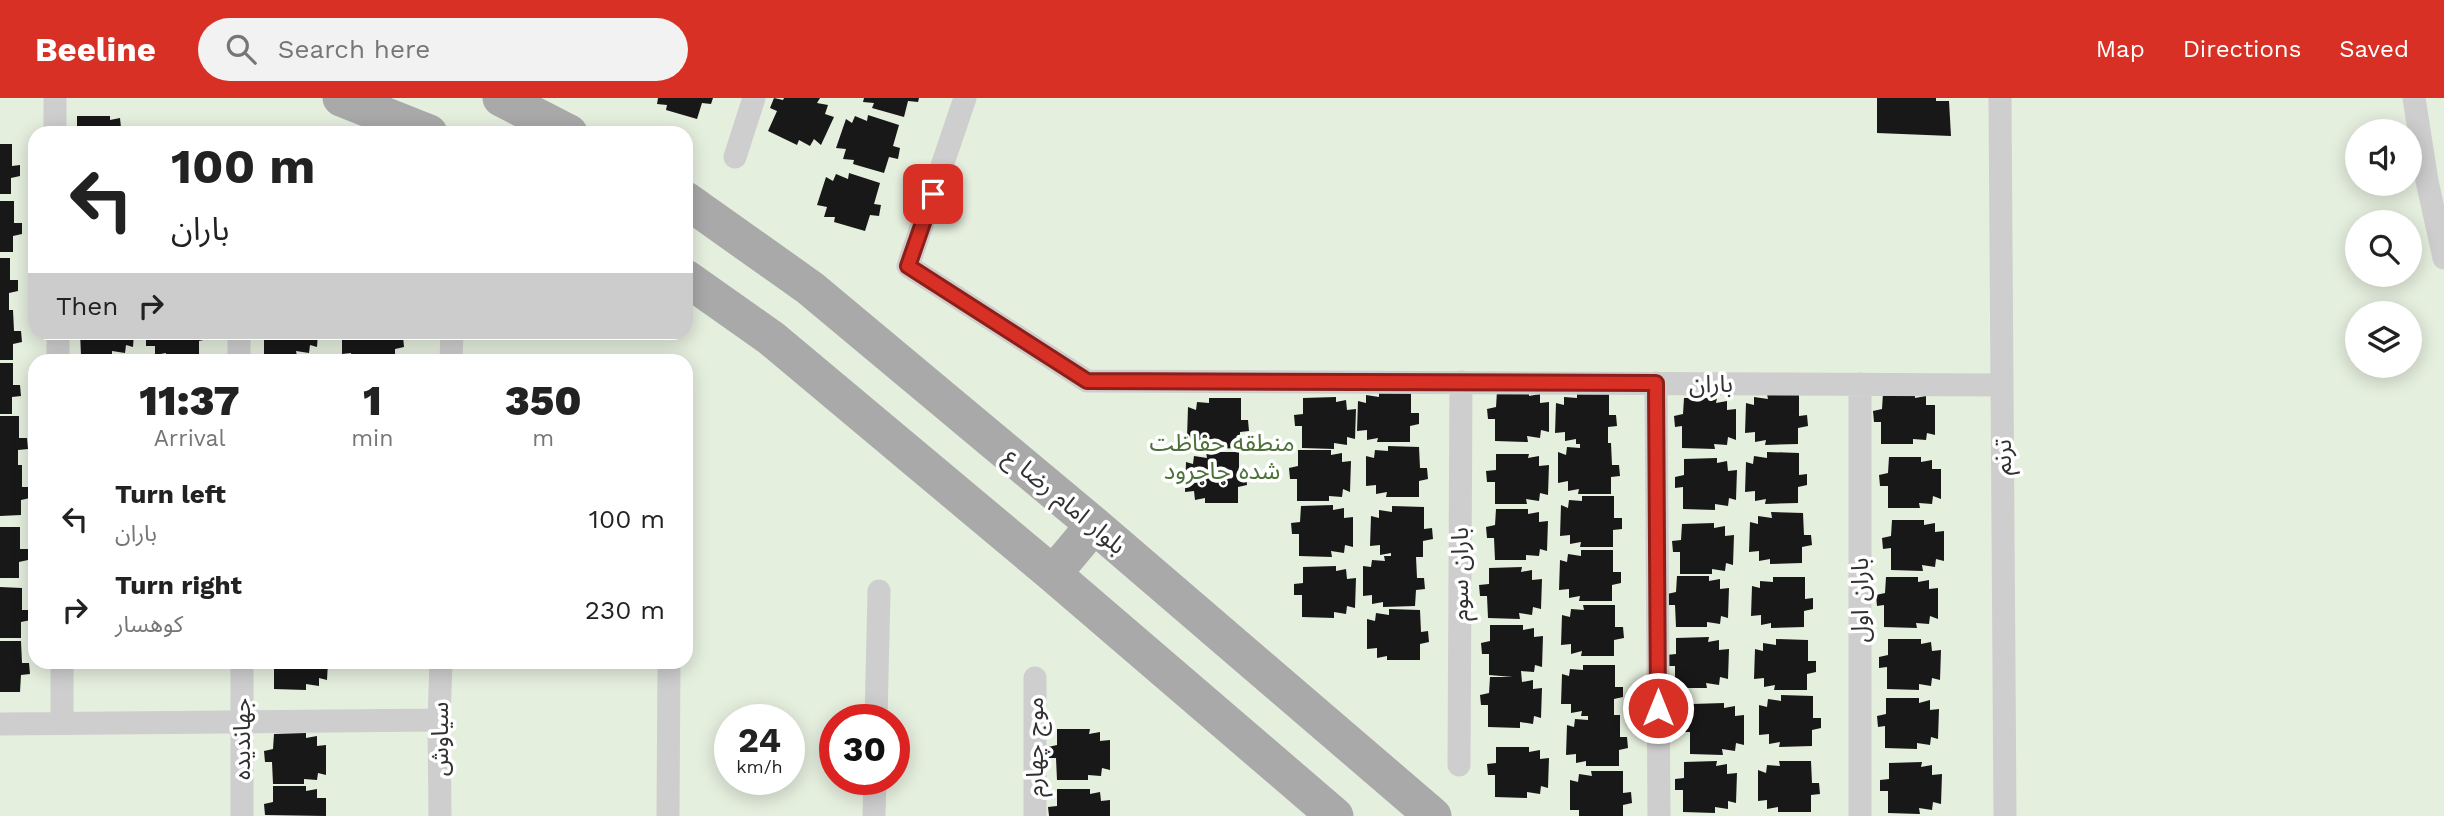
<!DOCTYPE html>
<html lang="en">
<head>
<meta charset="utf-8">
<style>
	:root { --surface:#fff; --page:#f2f2f2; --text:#222; --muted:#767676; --accent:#d93025 }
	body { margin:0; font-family:"Work Sans","Noto Sans Arabic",sans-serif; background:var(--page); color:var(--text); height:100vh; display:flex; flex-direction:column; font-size:26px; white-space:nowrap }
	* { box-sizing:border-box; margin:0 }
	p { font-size:23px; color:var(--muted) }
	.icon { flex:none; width:38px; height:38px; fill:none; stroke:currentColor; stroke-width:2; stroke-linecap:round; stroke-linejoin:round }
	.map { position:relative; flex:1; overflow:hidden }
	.sheet { position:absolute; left:28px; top:256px; width:665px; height:315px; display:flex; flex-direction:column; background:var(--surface); border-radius:21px; box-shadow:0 4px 18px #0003 }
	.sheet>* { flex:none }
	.guide { position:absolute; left:28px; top:28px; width:665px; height:214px; border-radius:21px; box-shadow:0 4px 18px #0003; background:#fff; color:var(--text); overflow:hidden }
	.fabs { position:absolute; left:2345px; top:21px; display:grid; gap:14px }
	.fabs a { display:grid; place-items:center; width:77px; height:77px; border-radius:50%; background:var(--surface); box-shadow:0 4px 18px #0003; font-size:35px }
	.speed { position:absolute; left:714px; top:606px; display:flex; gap:14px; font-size:35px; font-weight:700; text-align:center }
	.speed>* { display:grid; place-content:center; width:91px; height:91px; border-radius:50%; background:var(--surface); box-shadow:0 4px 18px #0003; line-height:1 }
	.speed small { font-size:18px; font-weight:400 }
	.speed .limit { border:10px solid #d22; background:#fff; color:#111 }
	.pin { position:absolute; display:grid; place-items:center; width:60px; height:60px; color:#fff; margin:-30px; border-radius:14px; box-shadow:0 4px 10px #0006 }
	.me { position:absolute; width:77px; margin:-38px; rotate:0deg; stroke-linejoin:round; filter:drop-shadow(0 0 5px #0008) }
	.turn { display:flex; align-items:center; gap:24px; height:147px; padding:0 28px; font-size:32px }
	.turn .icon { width:91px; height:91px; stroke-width:2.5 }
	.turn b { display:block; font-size:49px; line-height:60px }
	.then { display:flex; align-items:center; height:66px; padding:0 28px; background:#0003; gap:14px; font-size:26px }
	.eta { display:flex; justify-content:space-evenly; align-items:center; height:119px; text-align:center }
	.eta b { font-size:42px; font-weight:800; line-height:49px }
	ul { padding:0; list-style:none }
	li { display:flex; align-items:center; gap:21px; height:91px; padding:0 28px }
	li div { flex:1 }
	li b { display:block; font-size:26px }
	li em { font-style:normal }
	header { display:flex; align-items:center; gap:42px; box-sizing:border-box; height:98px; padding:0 35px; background:var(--accent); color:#fff }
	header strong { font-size:33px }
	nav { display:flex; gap:38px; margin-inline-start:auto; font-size:24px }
	.search { width:490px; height:63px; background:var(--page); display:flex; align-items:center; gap:18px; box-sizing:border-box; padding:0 24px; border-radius:38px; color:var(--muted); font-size:26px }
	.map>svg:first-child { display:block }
</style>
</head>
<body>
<header>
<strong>Beeline</strong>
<div class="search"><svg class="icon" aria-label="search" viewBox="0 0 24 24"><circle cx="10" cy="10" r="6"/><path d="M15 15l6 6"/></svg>Search here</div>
<nav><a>Map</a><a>Directions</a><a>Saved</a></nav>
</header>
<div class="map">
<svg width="2444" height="718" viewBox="0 0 2444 718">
	<rect width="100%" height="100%" fill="#fff"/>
	<path fill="#e5efde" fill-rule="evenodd" d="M 0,0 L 2444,0 L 2444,718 L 0,718 ZM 2357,33 L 2410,33 L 2410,86 L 2357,86 ZM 35,35 L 686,35 L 686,234 L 35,234 ZM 2357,124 L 2410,124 L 2410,177 L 2357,177 ZM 2357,215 L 2410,215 L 2410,268 L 2357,268 ZM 35,262 L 686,262 L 686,564 L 35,564 ZM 730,621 L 789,621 L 789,681 L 730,681 ZM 835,621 L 894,621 L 894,681 L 835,681 Z"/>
	<path fill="#181818" d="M 658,0 L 713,0 L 711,6 L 702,5 L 697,21 L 666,12 L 667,7 L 657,6 Z
		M 774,0 L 783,2 L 784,0 L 820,0 L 817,5 L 828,7 L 825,16 L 834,19 L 821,47 L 814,41 L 810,48 L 799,42 L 797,47 L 768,33 L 777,13 L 770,10 Z
		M 864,0 L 919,0 L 918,4 L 908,3 L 904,19 L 872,10 L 874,5 L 863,4 Z
		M 1877,0 L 1936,0 L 1936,3 L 1949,3 L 1951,38 L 1877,35 Z
		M 868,17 L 899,27 L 893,48 L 900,50 L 898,61 L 889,59 L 884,75 L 853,66 L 854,62 L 843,61 L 846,51 L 836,50 L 846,21 L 852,25 L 855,18 L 867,23 Z
		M 77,18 L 110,18 L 110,22 L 120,20 L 121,30 L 130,29 L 130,35 L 77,35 Z
		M 0,46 L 12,46 L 12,68 L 20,67 L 20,78 L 11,80 L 11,96 L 0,96 Z
		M 849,75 L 880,85 L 874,106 L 881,107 L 879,118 L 870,117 L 865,133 L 834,124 L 835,119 L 824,119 L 827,109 L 817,107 L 826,79 L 833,83 L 836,76 L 848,81 Z
		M 0,103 L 14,103 L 14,125 L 22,125 L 22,136 L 13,138 L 13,154 L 0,154 Z
		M 0,160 L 10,160 L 10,182 L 18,182 L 18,193 L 9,195 L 9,212 L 13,212 L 14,233 L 21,233 L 22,244 L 13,246 L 13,262 L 0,262 Z
		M 80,234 L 134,234 L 133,249 L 126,247 L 125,255 L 112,253 L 112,259 L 81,258 Z
		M 146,234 L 207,234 L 208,241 L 199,243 L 199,259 L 166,260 L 166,255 L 155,257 L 155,248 L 146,248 Z
		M 264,234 L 318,234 L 317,249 L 310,247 L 309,255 L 296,253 L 297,258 L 264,258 Z
		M 342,234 L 396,234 L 396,239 L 403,238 L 404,249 L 395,251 L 395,262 L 352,262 L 351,255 L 342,256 Z
		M 0,265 L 13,265 L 13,287 L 20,287 L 21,298 L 12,299 L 12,316 L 0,316 Z
		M 1379,293 L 1411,294 L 1411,315 L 1419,315 L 1419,326 L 1410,328 L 1410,344 L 1377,344 L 1378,340 L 1367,342 L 1367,332 L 1357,333 L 1358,303 L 1366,305 L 1366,297 L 1379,299 Z
		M 1497,293 L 1529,293 L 1529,298 L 1540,296 L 1540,305 L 1549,304 L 1549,334 L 1541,332 L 1540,340 L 1527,338 L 1528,344 L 1495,343 L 1495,321 L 1488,321 L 1487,311 L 1496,309 Z
		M 1577,295 L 1609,295 L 1609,317 L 1616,317 L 1617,328 L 1608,329 L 1608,345 L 1611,345 L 1612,367 L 1619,367 L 1620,378 L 1611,379 L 1611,396 L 1578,396 L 1579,391 L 1568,393 L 1568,383 L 1558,385 L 1558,354 L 1566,357 L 1567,349 L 1580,350 L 1580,346 L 1576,346 L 1576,341 L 1565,343 L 1565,334 L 1555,335 L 1556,305 L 1564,307 L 1564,299 L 1577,300 Z
		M 1883,295 L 1915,295 L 1915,300 L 1926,298 L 1926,307 L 1935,307 L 1935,337 L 1927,335 L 1926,342 L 1913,341 L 1913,346 L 1881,346 L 1881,324 L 1874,324 L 1873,313 L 1882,311 Z
		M 1767,296 L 1799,296 L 1799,318 L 1807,317 L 1808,328 L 1798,330 L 1798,346 L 1765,347 L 1766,342 L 1755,344 L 1755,334 L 1745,335 L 1746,305 L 1754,307 L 1754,299 L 1768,301 Z
		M 1336,299 L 1336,304 L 1346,302 L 1347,312 L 1356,311 L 1355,341 L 1347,339 L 1347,347 L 1334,345 L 1334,351 L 1302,350 L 1302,328 L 1295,328 L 1294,317 L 1303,316 L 1303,300 Z
		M 1209,300 L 1241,300 L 1241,322 L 1248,322 L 1249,333 L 1240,334 L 1240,350 L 1207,351 L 1208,346 L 1197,348 L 1197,338 L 1187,340 L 1188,309 L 1196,312 L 1197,304 L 1209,305 Z
		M 1684,300 L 1717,300 L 1716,305 L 1727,303 L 1727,312 L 1736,311 L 1736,342 L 1728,339 L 1727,347 L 1714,346 L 1715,351 L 1682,350 L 1682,328 L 1675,329 L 1674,318 L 1683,316 Z
		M 0,318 L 19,318 L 19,340 L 27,340 L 28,351 L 18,352 L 18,367 L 22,367 L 22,389 L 29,389 L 30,400 L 21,402 L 21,417 L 0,418 Z
		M 1388,348 L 1419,349 L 1420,370 L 1427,370 L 1428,381 L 1419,383 L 1419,399 L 1386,399 L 1387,394 L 1376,396 L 1376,387 L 1366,388 L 1366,358 L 1374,360 L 1375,352 L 1388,353 Z
		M 1298,352 L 1331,352 L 1331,357 L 1342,355 L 1342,364 L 1351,363 L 1350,394 L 1343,391 L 1342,399 L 1329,398 L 1329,403 L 1297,403 L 1297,381 L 1290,381 L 1289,370 L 1298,368 Z
		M 1206,354 L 1239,354 L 1239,376 L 1246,376 L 1247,387 L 1238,389 L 1238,405 L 1205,405 L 1205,400 L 1195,402 L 1194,393 L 1185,394 L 1186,364 L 1193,366 L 1194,358 L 1207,360 Z
		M 1767,354 L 1799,355 L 1799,377 L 1807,376 L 1807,387 L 1798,389 L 1798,405 L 1765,406 L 1766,401 L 1755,403 L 1755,393 L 1745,394 L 1746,364 L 1753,366 L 1754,358 L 1767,360 Z
		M 1496,356 L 1529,356 L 1528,360 L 1539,358 L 1539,368 L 1549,367 L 1548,397 L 1540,395 L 1539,403 L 1526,401 L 1527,406 L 1495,406 L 1495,384 L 1487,384 L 1486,373 L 1496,372 Z
		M 1889,359 L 1921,359 L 1921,364 L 1932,362 L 1932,371 L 1941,371 L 1941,401 L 1933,398 L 1932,406 L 1919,405 L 1920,410 L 1888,410 L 1888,388 L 1880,388 L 1879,377 L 1888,375 Z
		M 1717,360 L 1717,365 L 1727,363 L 1728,373 L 1737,372 L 1736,402 L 1729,400 L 1728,408 L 1715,406 L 1715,412 L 1683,411 L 1683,389 L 1675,390 L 1675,379 L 1684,377 L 1684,361 Z
		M 1582,398 L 1614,398 L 1614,420 L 1622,420 L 1622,431 L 1613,432 L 1613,449 L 1580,449 L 1581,444 L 1570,446 L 1570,437 L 1560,438 L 1561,407 L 1568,410 L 1569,402 L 1582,403 Z
		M 1333,407 L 1333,412 L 1344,410 L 1344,420 L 1353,419 L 1353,449 L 1345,447 L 1344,455 L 1331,453 L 1332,459 L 1299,458 L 1299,436 L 1292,436 L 1291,425 L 1300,424 L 1301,408 Z
		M 1392,408 L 1424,409 L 1424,431 L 1432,430 L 1433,441 L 1423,443 L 1423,459 L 1416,459 L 1417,480 L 1424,480 L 1425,491 L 1416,492 L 1415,508 L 1383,509 L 1383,504 L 1372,506 L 1372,497 L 1363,498 L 1363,468 L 1371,469 L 1372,462 L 1385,463 L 1384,458 L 1391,458 L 1391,455 L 1380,457 L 1380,447 L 1370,448 L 1371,418 L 1379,420 L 1379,412 L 1392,414 Z
		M 1496,411 L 1528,411 L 1528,416 L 1539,414 L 1539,424 L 1548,423 L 1547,453 L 1540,451 L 1539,458 L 1526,457 L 1526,462 L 1495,462 L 1494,440 L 1487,440 L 1486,429 L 1495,427 Z
		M 1771,414 L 1803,415 L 1804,437 L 1811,437 L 1812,447 L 1802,449 L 1802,465 L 1770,466 L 1770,461 L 1759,463 L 1759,453 L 1749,454 L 1750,424 L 1758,426 L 1758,418 L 1772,420 Z
		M 1892,422 L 1924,422 L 1924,427 L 1935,425 L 1935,434 L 1944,433 L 1944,463 L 1936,461 L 1935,469 L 1922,467 L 1923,473 L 1891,472 L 1891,450 L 1883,451 L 1882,440 L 1891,438 Z
		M 1714,425 L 1714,430 L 1725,428 L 1725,438 L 1734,437 L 1733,467 L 1726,465 L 1725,473 L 1712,471 L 1712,476 L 1680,476 L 1680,454 L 1673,454 L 1672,443 L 1681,442 L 1682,426 Z
		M 0,429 L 20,429 L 20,451 L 28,451 L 28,462 L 19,464 L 19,480 L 0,480 Z
		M 1581,452 L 1613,452 L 1613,474 L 1621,474 L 1621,485 L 1612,487 L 1612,503 L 1579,503 L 1580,498 L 1569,500 L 1569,491 L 1559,492 L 1560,462 L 1567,464 L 1568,456 L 1581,458 Z
		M 1336,468 L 1336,473 L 1346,471 L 1347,481 L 1356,480 L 1355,510 L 1347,508 L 1346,516 L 1334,514 L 1334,520 L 1302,519 L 1302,497 L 1294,497 L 1294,486 L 1303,485 L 1303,469 Z
		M 1522,469 L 1521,474 L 1532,472 L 1532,482 L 1542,481 L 1541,511 L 1533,509 L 1532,517 L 1519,515 L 1520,521 L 1488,520 L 1487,498 L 1480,498 L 1479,487 L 1489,486 L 1489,470 Z
		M 1677,478 L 1709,478 L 1709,483 L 1720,481 L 1720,491 L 1729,490 L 1728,520 L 1721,518 L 1720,526 L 1707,524 L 1707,529 L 1676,529 L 1675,507 L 1668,507 L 1667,496 L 1676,494 Z
		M 1773,479 L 1805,479 L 1805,501 L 1813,500 L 1813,511 L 1804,513 L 1804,529 L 1771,530 L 1771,525 L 1761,527 L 1761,517 L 1751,518 L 1752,488 L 1760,490 L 1760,483 L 1773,484 Z
		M 1886,479 L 1918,479 L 1918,484 L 1929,482 L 1929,491 L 1938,490 L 1938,521 L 1930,518 L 1929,526 L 1916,525 L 1917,530 L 1884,529 L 1884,507 L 1877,508 L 1876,497 L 1885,495 Z
		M 0,489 L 22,490 L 22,512 L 30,512 L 31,522 L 21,524 L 21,540 L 0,540 Z
		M 1583,507 L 1615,507 L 1615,529 L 1623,529 L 1624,540 L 1614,542 L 1614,558 L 1581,558 L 1582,553 L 1571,556 L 1571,546 L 1561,547 L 1562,517 L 1570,519 L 1571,511 L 1584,512 Z
		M 1389,511 L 1420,512 L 1421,534 L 1428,533 L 1429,544 L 1420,546 L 1420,562 L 1387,562 L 1387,558 L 1377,560 L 1377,550 L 1367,551 L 1367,521 L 1375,523 L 1376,515 L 1389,517 Z
		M 1490,527 L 1523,527 L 1523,532 L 1534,530 L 1534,539 L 1543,538 L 1542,569 L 1535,567 L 1534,574 L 1521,573 L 1522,584 L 1533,582 L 1533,591 L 1542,590 L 1541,620 L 1534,618 L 1533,626 L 1520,624 L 1520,630 L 1488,629 L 1488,607 L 1481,607 L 1480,597 L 1489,595 L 1490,579 L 1513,579 L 1489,577 L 1489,556 L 1482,556 L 1481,545 L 1490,543 Z
		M 1709,539 L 1708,544 L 1719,542 L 1719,552 L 1729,551 L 1728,581 L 1720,579 L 1719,587 L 1706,585 L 1707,590 L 1675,590 L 1675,568 L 1667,568 L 1666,557 L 1676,556 L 1676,540 Z
		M 1776,541 L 1808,542 L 1808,563 L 1816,563 L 1816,574 L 1807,576 L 1807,592 L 1774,592 L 1775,587 L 1764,589 L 1764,580 L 1754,581 L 1755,551 L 1763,553 L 1763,545 L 1776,547 Z
		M 1888,541 L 1921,541 L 1921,546 L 1931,544 L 1932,553 L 1941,552 L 1940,582 L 1932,580 L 1931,588 L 1919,586 L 1919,592 L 1887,591 L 1887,569 L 1879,570 L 1879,559 L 1888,557 Z
		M 0,543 L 21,543 L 22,565 L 29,565 L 30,576 L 21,577 L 20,594 L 0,594 Z
		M 266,564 L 328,564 L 327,582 L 319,580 L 319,588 L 306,586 L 306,592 L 274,591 L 274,569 L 266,569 Z
		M 1583,567 L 1615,567 L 1615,589 L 1623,589 L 1623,599 L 1614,601 L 1614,617 L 1620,617 L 1620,639 L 1627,639 L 1628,650 L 1619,652 L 1619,668 L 1586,668 L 1586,663 L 1576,665 L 1576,656 L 1566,657 L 1567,627 L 1574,629 L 1575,621 L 1588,622 L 1588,618 L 1581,618 L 1582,613 L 1571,615 L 1571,606 L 1561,606 L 1562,576 L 1569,578 L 1570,571 L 1583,572 Z
		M 1781,597 L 1813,598 L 1813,620 L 1821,620 L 1821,630 L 1812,632 L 1812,648 L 1779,649 L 1780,644 L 1769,646 L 1769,636 L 1759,637 L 1759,607 L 1767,609 L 1768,601 L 1781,603 Z
		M 1886,600 L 1919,600 L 1919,605 L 1930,602 L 1930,612 L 1939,611 L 1938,641 L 1931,639 L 1930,647 L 1917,645 L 1917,651 L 1885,650 L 1885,628 L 1878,629 L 1877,618 L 1886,616 Z
		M 1724,605 L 1724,610 L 1735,608 L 1735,618 L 1744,617 L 1744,647 L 1736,645 L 1735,653 L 1722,651 L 1723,657 L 1690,656 L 1690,634 L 1683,634 L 1682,623 L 1691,622 L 1692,606 Z
		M 1057,631 L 1090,631 L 1089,636 L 1100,634 L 1100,643 L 1110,642 L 1110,672 L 1102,670 L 1101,678 L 1088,677 L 1088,682 L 1057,682 L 1056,660 L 1048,660 L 1048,649 L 1057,647 Z
		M 306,635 L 306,640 L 317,638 L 317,648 L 326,647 L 326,677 L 318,675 L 317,682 L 304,681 L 304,686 L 273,686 L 272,664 L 265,664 L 264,653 L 273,651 L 274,636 Z
		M 1496,649 L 1529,649 L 1529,654 L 1540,652 L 1540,661 L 1549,660 L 1548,690 L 1541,688 L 1540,696 L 1527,694 L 1527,700 L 1495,699 L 1495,677 L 1488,677 L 1487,666 L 1496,665 Z
		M 1717,663 L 1716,668 L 1727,666 L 1727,676 L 1737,675 L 1736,705 L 1728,703 L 1728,711 L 1715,709 L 1715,715 L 1683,714 L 1683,692 L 1675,692 L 1675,681 L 1684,680 L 1684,664 Z
		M 1779,663 L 1811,663 L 1812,685 L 1819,685 L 1820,696 L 1811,697 L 1811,714 L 1778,714 L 1778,709 L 1767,711 L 1767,702 L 1758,703 L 1758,672 L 1766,675 L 1767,667 L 1780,668 Z
		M 1922,664 L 1921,669 L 1932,667 L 1932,677 L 1942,676 L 1941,706 L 1933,704 L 1932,712 L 1919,710 L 1920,716 L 1888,715 L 1888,693 L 1880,693 L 1880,682 L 1889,681 L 1889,665 Z
		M 1591,673 L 1623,673 L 1623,695 L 1631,694 L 1632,705 L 1623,707 L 1623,718 L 1579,718 L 1579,712 L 1570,712 L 1570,682 L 1578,684 L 1579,676 L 1592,678 Z
		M 273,688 L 306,688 L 306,693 L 317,691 L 317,700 L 326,700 L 326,718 L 265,717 L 264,706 L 273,704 Z
		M 1057,691 L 1090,691 L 1090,696 L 1100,694 L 1101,703 L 1110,702 L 1110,718 L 1049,718 L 1048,709 L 1057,708 Z"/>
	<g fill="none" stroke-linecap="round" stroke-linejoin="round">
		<path stroke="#cecece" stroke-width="23" d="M 55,0 L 55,35
			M 965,0 L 908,168 L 1087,283 L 2002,287
			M 2000,0 L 2005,718
			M 2414,0 L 2427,83 L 2444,160
			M 735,59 L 754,0
			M 58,234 L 58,262
			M 239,234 L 239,262
			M 451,262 L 452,234
			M 1656,285 L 1659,718
			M 1860,286 L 1860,718
			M 62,564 L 62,625
			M 242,564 L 242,718
			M 876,621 L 879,493
			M 0,626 L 439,622
			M 1459,667 L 1461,284
			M 440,718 L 439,622 L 441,564
			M 668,718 L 669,564
			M 874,718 L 875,681
			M 1035,718 L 1035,580"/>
		<path stroke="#a9a9a9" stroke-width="37" d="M 341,0 L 429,35
			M 501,0 L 569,35
			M 686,102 L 810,190 L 1094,427 L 1433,718
			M 686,180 L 771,240 L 1053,476 L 1335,718
			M 1053,476 L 1094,427"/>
	</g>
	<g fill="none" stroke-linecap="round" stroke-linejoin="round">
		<defs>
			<path id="route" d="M 933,96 L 908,168 L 1087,283 L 1656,285 L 1658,610"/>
		</defs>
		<use href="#route" stroke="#8d1f18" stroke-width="18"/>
		<use href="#route" stroke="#d93025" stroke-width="12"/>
	</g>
	<g text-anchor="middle" stroke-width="7" stroke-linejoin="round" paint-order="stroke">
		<g font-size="24" fill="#313131" stroke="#fff">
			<text x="1711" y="294">باران</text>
			<text transform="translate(2003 359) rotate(-90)" y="8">ترنم</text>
			<text transform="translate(1065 403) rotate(40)" y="8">بلوار امام رضا ع</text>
			<text transform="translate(1460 476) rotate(-90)" y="8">باران سوم</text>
			<text transform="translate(1860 502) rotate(-90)" y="8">باران اول</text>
			<text transform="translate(242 641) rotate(-90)" y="8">جهاندیده</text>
			<text transform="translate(440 641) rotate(-90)" y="8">سیاوش</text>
			<text transform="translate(1035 649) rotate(-90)" y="8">موج چهارم</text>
		</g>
		<g font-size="24" fill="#4c7139" stroke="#fff">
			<text x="1222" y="353">منطقه حفاظت<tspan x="1222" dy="28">شده جاجرود</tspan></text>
		</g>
	</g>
</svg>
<div class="fabs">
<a><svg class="icon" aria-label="sound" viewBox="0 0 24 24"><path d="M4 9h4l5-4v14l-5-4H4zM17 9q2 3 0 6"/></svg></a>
<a><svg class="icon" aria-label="search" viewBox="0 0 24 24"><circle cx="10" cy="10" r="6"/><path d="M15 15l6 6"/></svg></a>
<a><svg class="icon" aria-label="layers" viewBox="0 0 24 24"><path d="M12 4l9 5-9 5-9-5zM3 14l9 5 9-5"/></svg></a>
</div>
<div class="speed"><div>24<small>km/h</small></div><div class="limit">30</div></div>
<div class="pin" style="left:933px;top:96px;background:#d93025"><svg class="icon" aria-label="arrive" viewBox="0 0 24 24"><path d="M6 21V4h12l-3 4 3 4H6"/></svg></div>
<svg class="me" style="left:1658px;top:610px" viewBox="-20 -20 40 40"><circle r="17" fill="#d93025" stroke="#fff" stroke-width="3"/><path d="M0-11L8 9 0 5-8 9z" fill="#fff"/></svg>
<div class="guide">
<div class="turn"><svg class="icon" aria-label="left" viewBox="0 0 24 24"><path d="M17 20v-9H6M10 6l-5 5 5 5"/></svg><div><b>100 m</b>باران</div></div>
<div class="then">Then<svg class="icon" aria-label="right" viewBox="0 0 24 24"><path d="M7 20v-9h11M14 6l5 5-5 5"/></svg></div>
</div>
<section class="sheet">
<div class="eta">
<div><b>11:37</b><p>Arrival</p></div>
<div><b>1</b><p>min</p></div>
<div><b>350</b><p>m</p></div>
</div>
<ul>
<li><svg class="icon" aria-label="left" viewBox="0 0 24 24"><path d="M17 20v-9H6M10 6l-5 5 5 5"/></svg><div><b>Turn left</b><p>باران</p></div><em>100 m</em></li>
<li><svg class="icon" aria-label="right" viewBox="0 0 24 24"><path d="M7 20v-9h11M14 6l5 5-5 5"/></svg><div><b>Turn right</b><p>کوهسار</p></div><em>230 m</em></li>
</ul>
</section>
</div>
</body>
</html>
